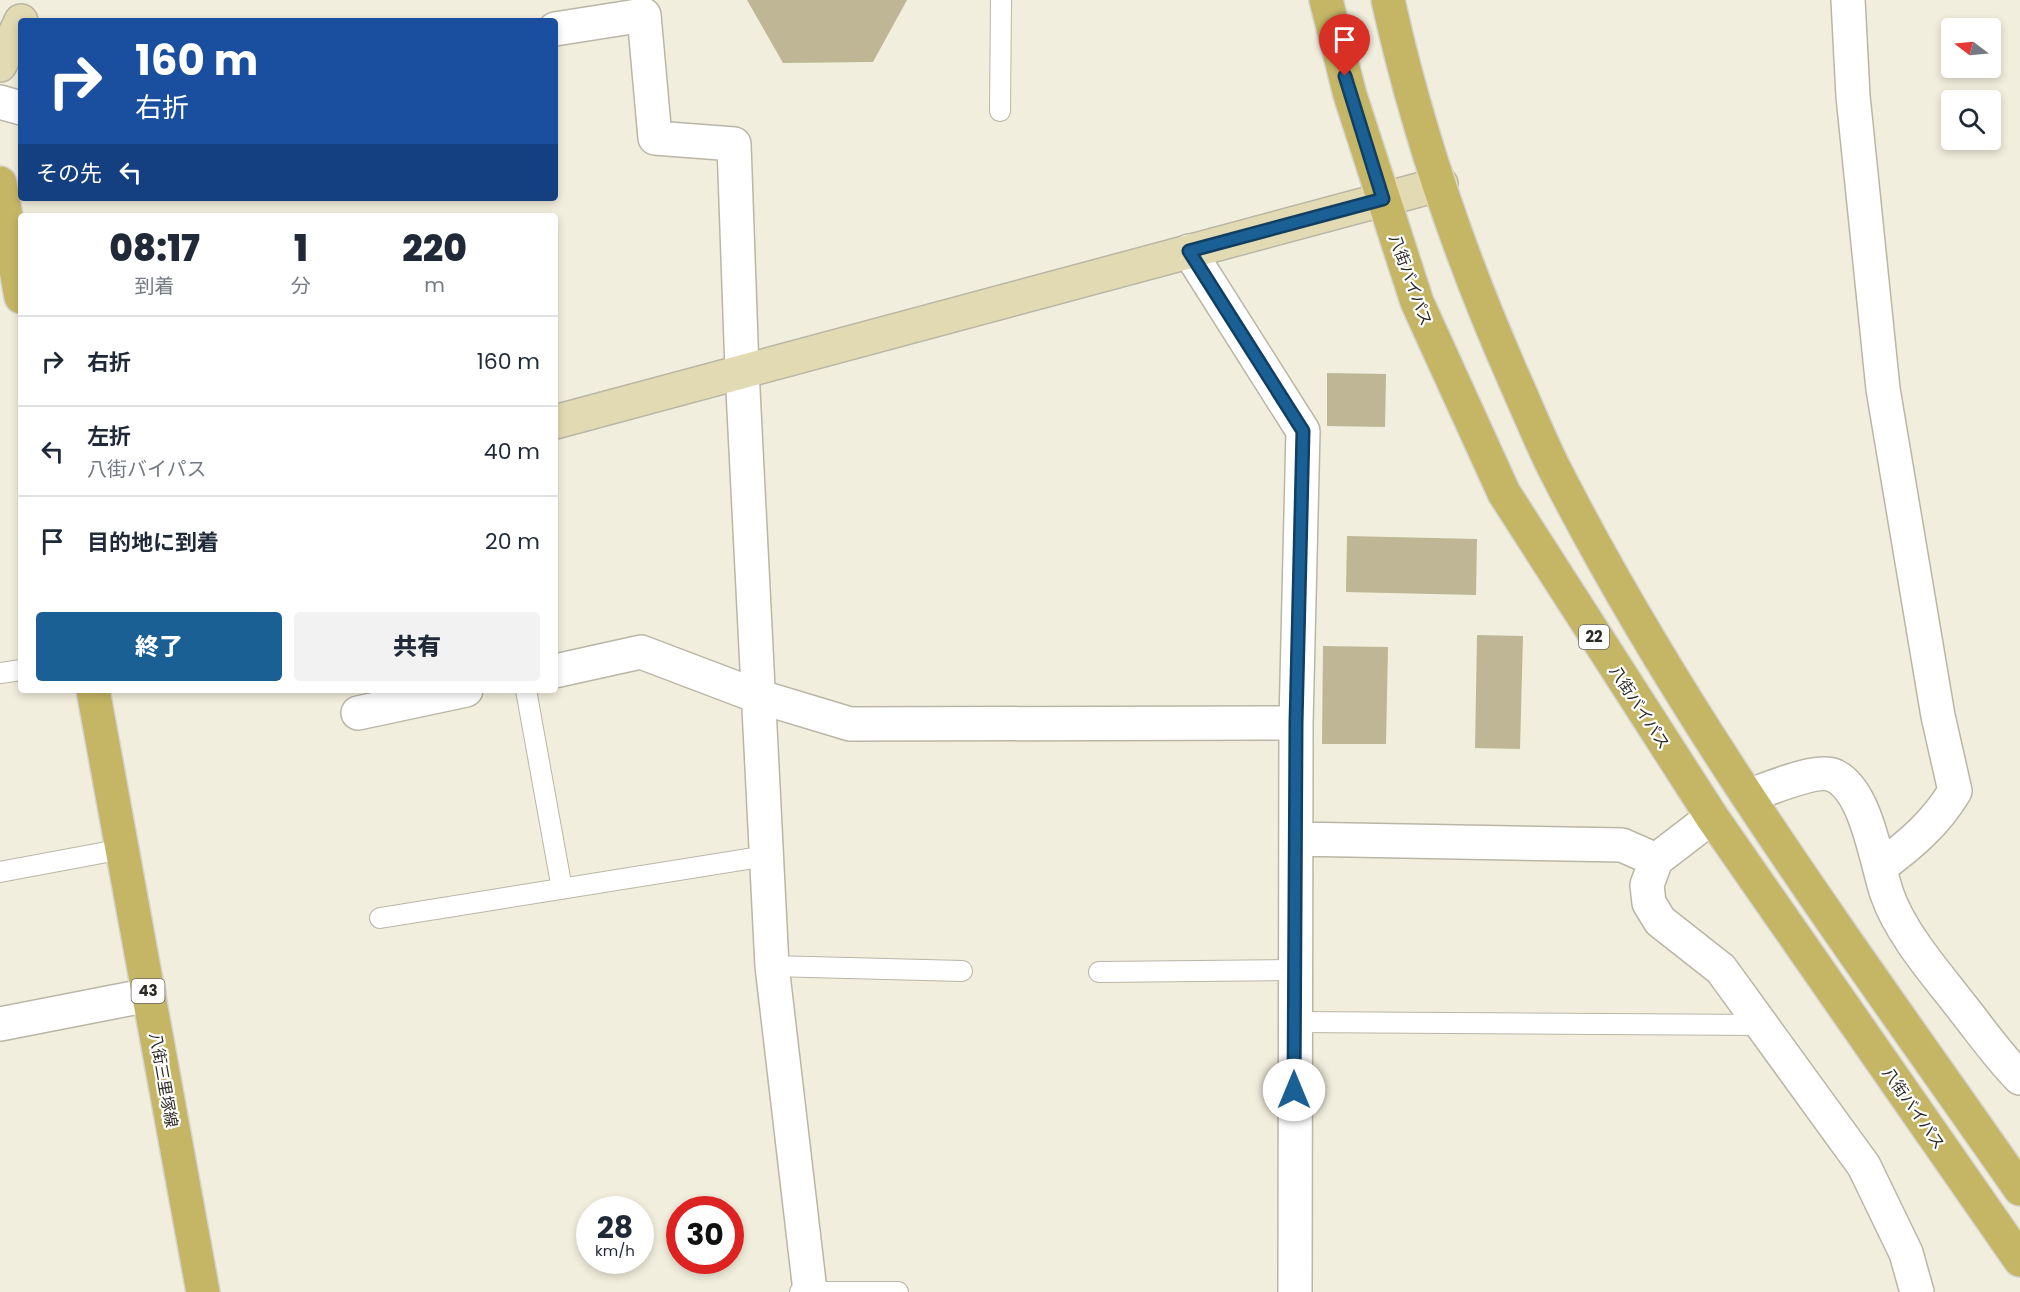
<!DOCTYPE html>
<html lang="ja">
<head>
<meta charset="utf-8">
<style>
	:root { --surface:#fff; --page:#f2f2f3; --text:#1f2937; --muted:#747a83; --line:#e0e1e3; --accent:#1a6095 }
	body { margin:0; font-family:Poppins,"Noto Sans JP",sans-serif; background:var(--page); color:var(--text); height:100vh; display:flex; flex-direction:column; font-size:22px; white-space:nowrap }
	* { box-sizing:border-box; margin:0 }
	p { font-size:20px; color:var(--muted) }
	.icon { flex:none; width:33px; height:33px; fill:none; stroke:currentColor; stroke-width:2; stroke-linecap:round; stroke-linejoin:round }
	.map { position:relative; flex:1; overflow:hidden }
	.side { position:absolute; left:18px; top:213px; width:540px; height:480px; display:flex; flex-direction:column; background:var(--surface); border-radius:6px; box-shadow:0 3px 9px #0003 }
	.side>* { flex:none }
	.guide { position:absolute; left:18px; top:18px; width:540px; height:183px; border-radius:6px; box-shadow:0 3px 9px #0003; background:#1a4fa0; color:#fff; overflow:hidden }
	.needle { width:39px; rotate:286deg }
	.controls { position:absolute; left:1941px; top:18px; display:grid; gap:12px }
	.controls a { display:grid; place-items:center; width:60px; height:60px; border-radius:6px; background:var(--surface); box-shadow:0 3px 9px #0003; font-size:30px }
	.speed { position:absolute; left:576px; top:1196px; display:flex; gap:12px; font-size:30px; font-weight:700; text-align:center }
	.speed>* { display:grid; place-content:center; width:78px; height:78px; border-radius:50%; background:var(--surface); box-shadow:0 3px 9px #0003; line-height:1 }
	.speed small { font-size:15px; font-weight:400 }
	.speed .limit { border:9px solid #d22; background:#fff; color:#111 }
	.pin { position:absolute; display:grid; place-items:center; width:51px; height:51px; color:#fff; margin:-62px -26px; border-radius:50% 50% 50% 0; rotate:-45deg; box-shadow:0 0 6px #0007 }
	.pin .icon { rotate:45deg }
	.me { position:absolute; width:66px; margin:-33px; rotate:0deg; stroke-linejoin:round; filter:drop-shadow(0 0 4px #0008) }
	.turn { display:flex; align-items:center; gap:21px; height:126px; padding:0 18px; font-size:27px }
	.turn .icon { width:78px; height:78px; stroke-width:2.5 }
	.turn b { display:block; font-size:42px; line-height:51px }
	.then { display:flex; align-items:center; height:57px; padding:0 18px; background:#0003; gap:12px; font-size:22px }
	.eta { display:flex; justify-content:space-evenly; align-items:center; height:102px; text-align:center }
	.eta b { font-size:36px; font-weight:800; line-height:42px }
	.button { display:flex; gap:12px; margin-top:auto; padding:12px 18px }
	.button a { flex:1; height:69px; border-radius:6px; background:var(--accent); color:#fff; font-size:24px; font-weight:800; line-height:69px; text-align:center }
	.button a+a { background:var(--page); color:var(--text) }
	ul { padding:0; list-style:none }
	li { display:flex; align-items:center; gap:18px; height:90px; padding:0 18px; border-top:2px solid var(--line) }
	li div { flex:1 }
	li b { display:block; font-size:22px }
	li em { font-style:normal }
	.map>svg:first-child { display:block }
</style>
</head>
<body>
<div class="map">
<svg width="2020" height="1292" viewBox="0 0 2020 1292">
	<rect width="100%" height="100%" fill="#f2eedd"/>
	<path fill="#beb695" d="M 747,0 L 907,0 L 873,62 L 783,63 Z
		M 1327,373 L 1386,374 L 1385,427 L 1327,426 Z
		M 1347,536 L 1477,539 L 1476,595 L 1346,592 Z
		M 1477,635 L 1523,636 L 1520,749 L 1475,748 Z
		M 1323,646 L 1388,647 L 1386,744 L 1322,744 Z"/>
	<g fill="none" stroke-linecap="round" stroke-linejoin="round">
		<defs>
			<path id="lane" d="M 1000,111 L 1001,0
				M 0,673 L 21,670
				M 526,690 L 562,889
				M 0,872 L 123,849
				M 380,918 L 766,856
				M 772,966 L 962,971
				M 1099,972 L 1295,970
				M 1294,1022 L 1763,1025
				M 800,1292 L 898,1292"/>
			<path id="street" d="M 1848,0 L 1853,96 L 1883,389 L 1938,716 L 1955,791 C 1936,823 1910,845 1880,867
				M 555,29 L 644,15 L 655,138 L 734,144 L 742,370 L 772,966 L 810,1291
				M 0,102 L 21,108
				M 1189,251 L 1303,431 L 1296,723 L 1295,1292
				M 555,671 L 641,652 L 757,696 L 850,724 L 1296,723
				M 358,713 L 466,690
				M 1748,796 C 1766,790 1818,767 1835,776 C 1867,792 1876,862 1887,894 C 1901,935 1939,977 1965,1011 C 1983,1034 2000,1058 2020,1078
				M 1712,817 L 1656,860 L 1647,885 L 1649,903 L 1660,921 L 1721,969 L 1864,1166 L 1906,1253 L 1917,1292
				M 1296,839 L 1622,845 L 1656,860
				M 0,1024 L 149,995"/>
			<path id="secondary" d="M 0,65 L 21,21
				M 555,422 L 1441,184"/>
			<path id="primary" d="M 1326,0 L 1350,95 L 1417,302 L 1504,493 L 1712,817 L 2020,1260
				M 1388,0 C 1417,131 1461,259 1515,381 C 1528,410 1540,440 1554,468 C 1684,724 1857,955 2020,1189
				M 0,183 L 21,297
				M 93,690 L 203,1292"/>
		</defs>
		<use href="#lane" stroke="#bab6a6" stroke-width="22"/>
		<use href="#street" stroke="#bab6a6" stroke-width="36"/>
		<use href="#secondary" stroke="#bab6a6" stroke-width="36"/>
		<use href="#primary" stroke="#d5d4d3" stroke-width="36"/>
		<use href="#lane" stroke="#fff" stroke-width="20"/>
		<use href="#street" stroke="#fff" stroke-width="33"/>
		<use href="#secondary" stroke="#e2dab2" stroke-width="33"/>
		<use href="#primary" stroke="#c5b666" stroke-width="33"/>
	</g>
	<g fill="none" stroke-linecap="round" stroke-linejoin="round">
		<defs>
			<path id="route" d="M 1294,1090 L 1296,723 L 1303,431 L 1189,251 L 1383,199 L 1345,76"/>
		</defs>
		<use href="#route" stroke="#113e61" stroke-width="15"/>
		<use href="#route" stroke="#1a6095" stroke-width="10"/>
	</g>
	<g text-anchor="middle" stroke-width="4.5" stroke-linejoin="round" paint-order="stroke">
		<g fill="#fff" stroke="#6b6965" stroke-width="1.5">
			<rect x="1579" y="625" width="30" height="24" rx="4.5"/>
			<rect x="131.5" y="979" width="33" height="24" rx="4.5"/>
		</g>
		<g font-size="15" font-weight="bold" fill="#2b2923">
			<text x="1594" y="642">22</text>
			<text x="148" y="996">43</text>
		</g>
		<g font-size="16" fill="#2b2923" stroke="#fff">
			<text transform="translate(1411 280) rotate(70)" y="6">八街バイパス</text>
			<text transform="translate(1640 707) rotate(57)" y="6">八街バイパス</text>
			<text transform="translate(164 1080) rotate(80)" y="6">八街三里塚線</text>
			<text transform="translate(1914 1108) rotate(55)" y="6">八街バイパス</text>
		</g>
	</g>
</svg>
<div class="controls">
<a><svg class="needle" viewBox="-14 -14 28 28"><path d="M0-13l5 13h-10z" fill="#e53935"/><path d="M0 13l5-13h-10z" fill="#747a83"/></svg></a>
<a><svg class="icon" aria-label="search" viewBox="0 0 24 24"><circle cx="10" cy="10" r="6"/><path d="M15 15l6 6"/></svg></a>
</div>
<div class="speed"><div>28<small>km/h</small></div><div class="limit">30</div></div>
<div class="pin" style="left:1345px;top:76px;background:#d93025"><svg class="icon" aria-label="arrive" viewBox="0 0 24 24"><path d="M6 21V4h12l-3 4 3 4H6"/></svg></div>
<svg class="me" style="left:1294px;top:1090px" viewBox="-20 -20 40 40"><circle r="19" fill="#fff"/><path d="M0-13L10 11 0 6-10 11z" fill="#1a6095"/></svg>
<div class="guide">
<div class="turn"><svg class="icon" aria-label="right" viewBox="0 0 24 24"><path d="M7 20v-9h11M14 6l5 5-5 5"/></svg><div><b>160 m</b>右折</div></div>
<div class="then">その先<svg class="icon" aria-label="left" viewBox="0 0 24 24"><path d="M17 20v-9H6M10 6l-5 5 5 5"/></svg></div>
</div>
<section class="side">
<div class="eta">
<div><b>08:17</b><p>到着</p></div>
<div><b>1</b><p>分</p></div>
<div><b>220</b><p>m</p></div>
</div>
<ul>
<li><svg class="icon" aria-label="right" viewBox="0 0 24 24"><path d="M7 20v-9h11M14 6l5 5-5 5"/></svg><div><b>右折</b></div><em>160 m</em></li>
<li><svg class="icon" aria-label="left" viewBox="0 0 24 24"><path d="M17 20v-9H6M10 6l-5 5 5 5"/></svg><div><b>左折</b><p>八街バイパス</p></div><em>40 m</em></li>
<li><svg class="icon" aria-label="arrive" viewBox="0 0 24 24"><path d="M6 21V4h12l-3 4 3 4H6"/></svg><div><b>目的地に到着</b></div><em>20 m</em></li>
</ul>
<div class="button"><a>終了</a><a>共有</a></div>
</section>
</div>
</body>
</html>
